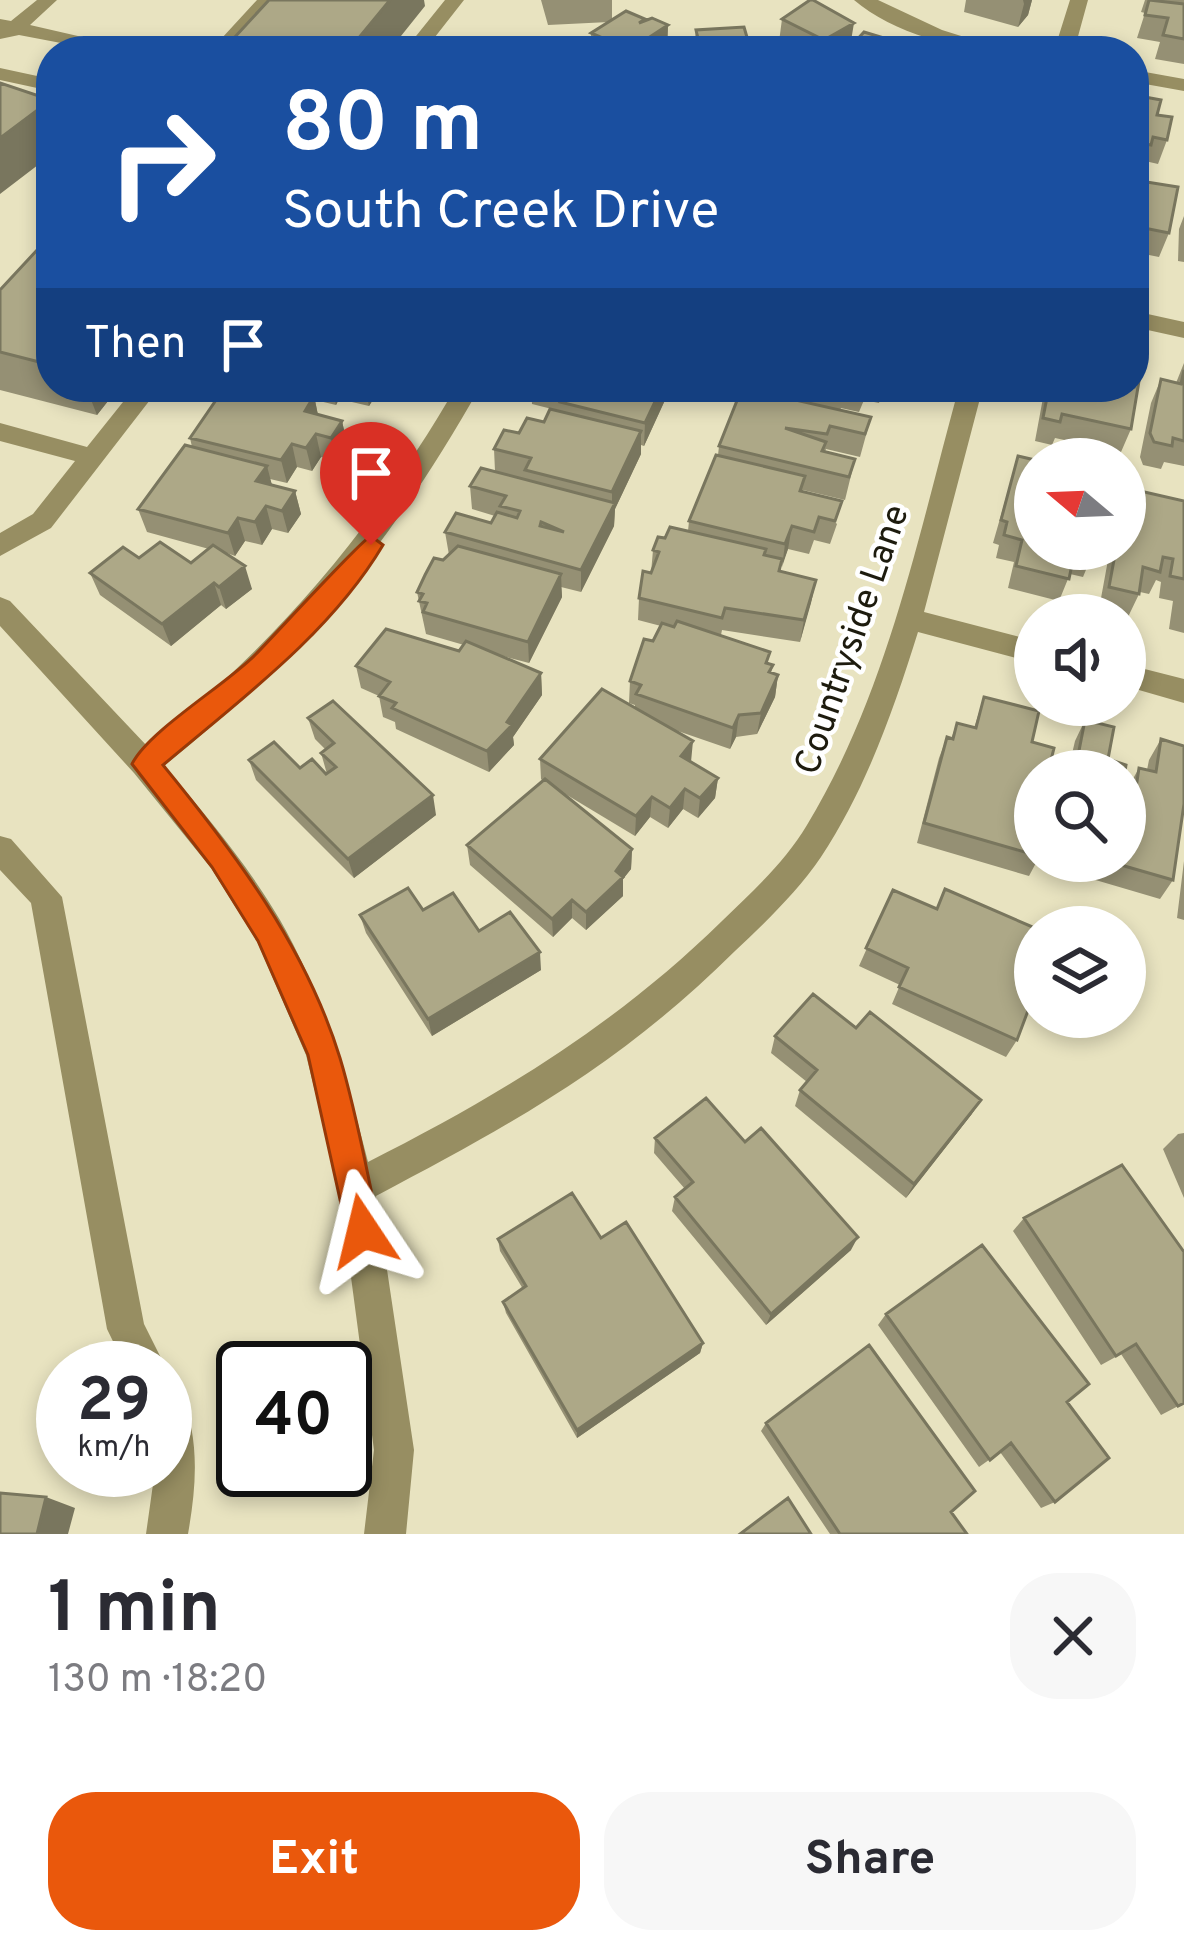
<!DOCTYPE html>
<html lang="en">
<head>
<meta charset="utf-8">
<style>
	:root { --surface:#fff; --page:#f7f7f7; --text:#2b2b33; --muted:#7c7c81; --accent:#ea580c }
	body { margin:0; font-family:Overpass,sans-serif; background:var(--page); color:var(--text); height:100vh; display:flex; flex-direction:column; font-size:45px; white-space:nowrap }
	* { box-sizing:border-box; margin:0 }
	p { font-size:39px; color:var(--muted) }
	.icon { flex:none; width:66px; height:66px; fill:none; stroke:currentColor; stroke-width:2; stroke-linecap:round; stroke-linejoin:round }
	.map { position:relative; height:1534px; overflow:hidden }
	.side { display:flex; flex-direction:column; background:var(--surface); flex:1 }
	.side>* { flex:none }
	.top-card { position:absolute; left:36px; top:36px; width:1113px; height:366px; border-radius:48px; box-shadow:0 6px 18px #0003; background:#1a4fa0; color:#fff; overflow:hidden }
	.needle { width:78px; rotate:289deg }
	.tools { position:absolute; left:1014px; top:438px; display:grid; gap:24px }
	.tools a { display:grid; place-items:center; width:132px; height:132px; border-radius:50%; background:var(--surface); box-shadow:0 6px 18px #0003; font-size:60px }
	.speed { position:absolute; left:36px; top:1341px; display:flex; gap:24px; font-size:60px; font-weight:700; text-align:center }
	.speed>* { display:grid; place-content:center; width:156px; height:156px; border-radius:50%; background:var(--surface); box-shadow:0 6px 18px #0003; line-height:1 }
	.speed small { font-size:30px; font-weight:400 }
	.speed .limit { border:6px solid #111; border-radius:18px; background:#fff; color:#111 }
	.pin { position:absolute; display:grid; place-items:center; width:102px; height:102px; color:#fff; margin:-123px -51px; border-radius:50% 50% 50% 0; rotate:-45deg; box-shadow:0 0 12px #0007 }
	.pin .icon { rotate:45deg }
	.me { position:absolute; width:132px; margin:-66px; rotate:350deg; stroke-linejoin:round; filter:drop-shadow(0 0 9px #0008) }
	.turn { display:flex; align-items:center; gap:42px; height:252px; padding:0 48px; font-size:54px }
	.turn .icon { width:156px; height:156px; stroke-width:2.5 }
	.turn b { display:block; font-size:84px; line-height:102px }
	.then { display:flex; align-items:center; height:114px; padding:0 48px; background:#0003; gap:24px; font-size:45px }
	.round { display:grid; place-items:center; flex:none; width:126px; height:126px; border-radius:48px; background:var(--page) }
	.summary { display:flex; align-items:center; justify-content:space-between; height:204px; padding:0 48px }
	h1 { font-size:72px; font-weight:700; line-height:90px }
	.action { display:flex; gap:24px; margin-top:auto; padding:24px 48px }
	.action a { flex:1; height:138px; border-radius:48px; background:var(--accent); color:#fff; font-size:48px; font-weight:700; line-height:138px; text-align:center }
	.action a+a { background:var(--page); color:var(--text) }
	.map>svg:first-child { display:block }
</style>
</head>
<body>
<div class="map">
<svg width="1184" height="1534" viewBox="0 0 1184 1534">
	<rect width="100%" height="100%" fill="#e8e3c0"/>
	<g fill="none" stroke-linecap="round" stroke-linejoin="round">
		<path fill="#978e62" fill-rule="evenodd" d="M 37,0 L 57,0 L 30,25 L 143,51 L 103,51 L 19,35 L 0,39 L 0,19 L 11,21 Z
			M 257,0 L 276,0 L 231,51 L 210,51 Z
			M 445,0 L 464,0 L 424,51 L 404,51 Z
			M 854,0 L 878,0 L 942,30 L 1009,51 C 958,51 893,33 854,0 Z
			M 1070,0 L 1088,0 L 1074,51 L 1054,51 Z
			M 0,68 L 51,79 L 51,91 L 0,80 Z
			M 1134,70 L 1184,79 L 1184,91 L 1134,82 Z
			M 1134,311 L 1184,322 L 1184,338 L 1134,327 Z
			M 135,387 L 160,387 L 51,528 L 0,556 L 0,533 L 33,514 L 75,461 L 0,441 L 0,423 L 87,447 Z
			M 456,387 L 480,387 C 394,539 301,656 164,766 C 206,815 247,864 280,920 C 323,995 347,1079 368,1162 C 499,1096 617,1024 722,921 C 753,891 785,862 807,825 C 888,691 918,536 959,387 L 983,387 L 924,612 L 1035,641 L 1035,663 L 918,632 C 894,709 866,789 821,857 C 797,892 766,922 735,951 C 621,1064 516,1122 376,1196 L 414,1450 L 406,1534 L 364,1534 L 374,1450 L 339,1187 L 306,1055 L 257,941 L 211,868 L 134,773 L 0,626 L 0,597 L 10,601 L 147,746 C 276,645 374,528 456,387 Z
			M 1125,664 L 1184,679 L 1184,703 L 1125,686 Z
			M 0,836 L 11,839 L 62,897 L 144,1324 L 166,1368 L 165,1371 L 126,1368 L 107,1329 L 31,903 L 0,870 Z
			M 165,1381 L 179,1387 C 200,1437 197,1482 188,1534 L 146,1534 L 155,1470 L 165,1470 Z"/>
	</g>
	<path fill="#959074" d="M 541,0 L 612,0 L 612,20 L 645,20 L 668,25 L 667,48 L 663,51 L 591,51 L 591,33 L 609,22 L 548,25 Z
		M 966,0 L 1032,0 L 1028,15 L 1018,27 L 964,12 Z
		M 1145,0 L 1184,0 L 1184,64 L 1155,59 L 1160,42 L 1137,38 L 1145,13 L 1141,12 Z
		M 782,19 L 850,47 L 843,51 L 796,51 L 779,42 Z
		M 696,30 L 751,51 L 694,51 Z
		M 1134,95 L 1157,115 L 1167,140 L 1158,164 L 1145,161 L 1143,169 L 1134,167 Z
		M 1134,180 L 1169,233 L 1159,257 L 1134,252 Z
		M 1184,216 L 1184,262 L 1178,261 L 1179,229 Z
		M 51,235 L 51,387 L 119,387 L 97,415 L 0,390 L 0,290 Z
		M 1184,363 L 1184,466 L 1164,462 L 1161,469 L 1143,465 L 1140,457 L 1151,403 L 1161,379 L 1176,383 Z
		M 225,387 L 381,387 L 369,406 L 339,399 L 336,405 L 315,400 L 318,415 L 342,421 L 347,444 L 336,461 L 321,457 L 312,471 L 297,467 L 287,483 L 270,479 L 272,485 L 295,491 L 301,514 L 288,533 L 272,529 L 262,545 L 245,541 L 235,556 L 224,552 L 252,589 L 226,609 L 221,605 L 171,646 L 100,595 L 90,573 L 139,558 L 191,563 L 209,549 L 147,532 L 138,509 L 192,447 L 190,438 Z
		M 531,387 L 671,387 L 644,446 L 641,445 L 641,454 L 615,509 L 614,526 L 581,592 L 561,587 L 562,597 L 529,663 L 499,655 L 541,673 L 542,695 L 513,737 L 514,745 L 489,772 L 396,729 L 395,722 L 383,717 L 379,696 L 361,688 L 356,666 L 459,651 L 464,645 L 426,634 L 417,592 L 449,555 L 445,532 L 491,523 L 495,516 L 472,509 L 470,486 L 495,471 L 494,449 L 560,411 L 532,404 Z
		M 748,387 L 884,387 L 879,403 L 864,400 L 859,412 L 841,408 L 840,410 L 871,417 L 860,457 L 826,449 L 825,452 L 855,459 L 845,500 L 803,490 L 802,492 L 837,524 L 830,544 L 814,540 L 809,554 L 788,549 L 781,567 L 780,572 L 816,580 L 800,642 L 722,630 L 721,635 L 773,665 L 771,673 L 778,675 L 775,697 L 757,734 L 736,737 L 730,749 L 669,728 L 691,762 L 718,778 L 715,798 L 698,818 L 683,809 L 668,828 L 650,817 L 635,836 L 557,789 L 632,849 L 631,869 L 623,879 L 623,896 L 586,930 L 572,918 L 553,937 L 470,865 L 467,845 L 543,781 L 541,779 L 540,759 L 635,708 L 635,705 L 629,703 L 630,681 L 661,626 L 638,620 L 639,598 L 651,573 L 653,550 L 665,538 L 688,531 L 689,521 L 718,455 L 719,446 Z
		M 1045,387 L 1134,387 L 1131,429 L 1121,452 L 1055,438 L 1052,445 L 1035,441 Z
		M 1018,456 L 1035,549 L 1099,549 L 1092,566 L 1088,565 L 1083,577 L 1070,574 L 1059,601 L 1008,588 L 1014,562 L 996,558 L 999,545 L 993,543 Z
		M 1127,488 L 1184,501 L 1184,633 L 1169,629 L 1173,601 L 1159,598 L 1161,582 L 1156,580 L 1149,594 L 1140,592 L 1128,617 L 1099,609 L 1110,549 L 1125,549 L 1125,493 Z
		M 984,697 L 1032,742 L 1035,771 L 1035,861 L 1037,861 L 1029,876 L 917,843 L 939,758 L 947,737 L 951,739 L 957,723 L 974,728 Z
		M 308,718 L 436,815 L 354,878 L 256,780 L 249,760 L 327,774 L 321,753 L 325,749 L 315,739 Z
		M 1085,720 L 1108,759 L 1125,771 L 1068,771 L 1075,741 Z
		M 1161,739 L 1173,880 L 1160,899 L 1048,866 L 1050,861 L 1125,861 L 1129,786 L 1139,768 L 1147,770 L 1149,760 Z
		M 1184,861 L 1184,920 L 1177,918 Z
		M 893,890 L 1017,1040 L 1006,1057 L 892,1004 L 900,985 L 859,966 Z
		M 423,910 L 479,931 L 541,970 L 432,1036 L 366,933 L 360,915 Z
		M 856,1028 L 981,1100 L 971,1115 L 906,1198 L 795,1106 L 800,1090 L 807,1082 L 771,1053 L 775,1036 Z
		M 1184,1133 L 1184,1198 L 1163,1149 L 1178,1134 Z
		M 655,1138 L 745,1142 L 851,1250 L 766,1325 L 672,1211 L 675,1197 L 685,1189 L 654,1153 Z
		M 1122,1165 L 1184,1403 L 1161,1415 L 1121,1354 L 1101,1365 L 1013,1231 L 1024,1218 Z
		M 601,1238 L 703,1343 L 700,1353 L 577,1438 L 506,1313 L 503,1302 L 523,1289 L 500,1251 L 498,1239 Z
		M 886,1314 L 1067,1402 L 1055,1502 L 1041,1508 L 1000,1452 L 979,1467 L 878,1325 Z
		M 766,1423 L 951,1512 L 967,1534 L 830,1534 L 761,1431 Z"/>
	<path fill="#79765e" d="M 390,0 L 424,0 L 425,6 L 389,51 L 348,51 Z
		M 1023,0 L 1032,0 L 1028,15 L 1018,27 L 1024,4 Z
		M 854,23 L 850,47 L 843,51 L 823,51 L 824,40 Z
		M 668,25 L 667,48 L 663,51 L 630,51 Z
		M 51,101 L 51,155 L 0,194 L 0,138 Z
		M 86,387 L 119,387 L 97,415 Z
		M 332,387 L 337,387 L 339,399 L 336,405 Z
		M 365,387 L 381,387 L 369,406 Z
		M 662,387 L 671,387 L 670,389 L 644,446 L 645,423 Z
		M 314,396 L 319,420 L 305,411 Z
		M 342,421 L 347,444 L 336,461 L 331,438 Z
		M 641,431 L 641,454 L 615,509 L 614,526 L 581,592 L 581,570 L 612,508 L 612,492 Z
		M 316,434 L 321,457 L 312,471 L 306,448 Z
		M 292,444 L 297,467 L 287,483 L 281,460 Z
		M 267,466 L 273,489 L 256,481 Z
		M 295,491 L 301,514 L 288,533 L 282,511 Z
		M 266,506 L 272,529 L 262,545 L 255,522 Z
		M 238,518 L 245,541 L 235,556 L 228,533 Z
		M 792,526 L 788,549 L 782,567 L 785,544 Z
		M 245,566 L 252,589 L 226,609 L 219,587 Z
		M 561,574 L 562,597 L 529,663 L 528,642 Z
		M 816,580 L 811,603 L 800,642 L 804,620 Z
		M 214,583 L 221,605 L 171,646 L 162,624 Z
		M 541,673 L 542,695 L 513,737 L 514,745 L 489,772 L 487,751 Z
		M 778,675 L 775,697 L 757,734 L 761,713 Z
		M 739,715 L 736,737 L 730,749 L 733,728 Z
		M 693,741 L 691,762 L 681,756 Z
		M 718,778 L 715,798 L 698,818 L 700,798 Z
		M 685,789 L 683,809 L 668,828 L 670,808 Z
		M 433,795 L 436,815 L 354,878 L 348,859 Z
		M 652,797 L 650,817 L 635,836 L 636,816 Z
		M 632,849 L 631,869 L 623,879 L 623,896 L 586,930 L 586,912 Z
		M 572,900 L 572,918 L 553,937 L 552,919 Z
		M 540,952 L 541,970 L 432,1036 L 428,1019 Z
		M 981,1100 L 971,1115 L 906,1198 L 914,1184 Z
		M 858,1237 L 851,1250 L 766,1325 L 771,1314 Z
		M 703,1343 L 700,1353 L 577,1438 L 577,1430 Z
		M 46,1497 L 75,1508 L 68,1534 L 37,1534 Z"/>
	<path fill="#ada887" stroke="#79765e" stroke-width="3" fill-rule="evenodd" d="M 269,0 L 390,0 L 348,51 L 222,51 Z
		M 810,0 L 813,0 L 854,23 L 824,40 L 782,19 Z
		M 1149,0 L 1184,4 L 1184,39 L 1163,35 L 1168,18 L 1145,15 Z
		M 626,11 L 645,19 L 639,23 L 652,18 L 668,25 L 630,50 L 591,33 Z
		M 744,27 L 751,51 L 701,51 L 696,30 Z
		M 864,32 L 907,45 L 901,51 L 861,51 L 865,48 L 853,44 Z
		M 0,83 L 51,100 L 0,138 Z
		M 1134,95 L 1161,100 L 1157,115 L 1172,117 L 1167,140 L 1153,137 L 1151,145 L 1134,142 Z
		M 1134,180 L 1178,187 L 1169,233 L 1134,226 Z
		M 51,235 L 51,365 L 0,352 L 0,290 Z
		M 1184,370 L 1184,441 L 1173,438 L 1172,446 L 1154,442 L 1150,433 L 1161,379 L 1181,384 Z
		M 1134,373 L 1140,375 L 1131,429 L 1062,414 L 1060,422 L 1043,418 L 1049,387 L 1134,387 Z
		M 225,387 L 274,387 L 314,396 L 305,411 L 342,421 L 331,438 L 316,434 L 306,448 L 292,444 L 281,460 L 190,438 Z
		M 559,387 L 662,387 L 645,423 L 560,402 L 567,389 Z
		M 785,387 L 845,387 L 840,399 Z
		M 742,388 L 871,417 L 865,434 L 830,426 L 827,434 L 785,428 L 826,442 L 822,451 L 855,459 L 849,477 L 719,446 Z
		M 550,409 L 641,431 L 612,492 L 525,470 L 531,458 L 494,449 L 504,430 L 519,433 L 527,418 L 544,422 Z
		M 185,445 L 267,466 L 256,481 L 295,491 L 282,511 L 266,506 L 255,522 L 238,518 L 228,533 L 138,509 Z
		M 716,455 L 805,476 L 800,491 L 842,501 L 835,521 L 819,517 L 814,532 L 792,526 L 785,544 L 689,521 Z
		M 1018,456 L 1035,460 L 1035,549 L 1094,549 L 1092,555 L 1075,550 L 1069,579 L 1016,566 L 1022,540 L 1004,535 L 1007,522 L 1001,520 Z
		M 481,468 L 615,503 L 581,570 L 445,532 L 456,513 L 491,523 L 497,512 L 517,518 L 520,511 L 500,506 L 506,496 L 470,486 ZM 541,522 L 564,532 L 540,526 Z
		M 1127,488 L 1184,501 L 1184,579 L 1170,576 L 1173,559 L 1163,557 L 1160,572 L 1143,567 L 1139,594 L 1109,587 L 1116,549 L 1125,549 L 1125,499 Z
		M 670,527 L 766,549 L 764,555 L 782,559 L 779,571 L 816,580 L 804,620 L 725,608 L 722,618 L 639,598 L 643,571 L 651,573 L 659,552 L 653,550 L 658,537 L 665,538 Z
		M 160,542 L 191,563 L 213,545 L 245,566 L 219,587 L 214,583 L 162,624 L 90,573 L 123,547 L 139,558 Z
		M 458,546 L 561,574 L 528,642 L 423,612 L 427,603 L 419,601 L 423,594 L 417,592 L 425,575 L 434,558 L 443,560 Z
		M 677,621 L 770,652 L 766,663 L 773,665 L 769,672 L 778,675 L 761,713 L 739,715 L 733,728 L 636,694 L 641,685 L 630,681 L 644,639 L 653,641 L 662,623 L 674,627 Z
		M 386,629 L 459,651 L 466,641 L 541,673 L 507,722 L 512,725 L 487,751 L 392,708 L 396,703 L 379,696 L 390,682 L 356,666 Z
		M 602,689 L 693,741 L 681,756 L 718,778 L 700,798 L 685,789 L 670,808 L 652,797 L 636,816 L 540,759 Z
		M 984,697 L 1039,711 L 1032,742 L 1054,748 L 1050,764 L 1058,767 L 1057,771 L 1035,771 L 1035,855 L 924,823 L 947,737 L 953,739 L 957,723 L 976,728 Z
		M 333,701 L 433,795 L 348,859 L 249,760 L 274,742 L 300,768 L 312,759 L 326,774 L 336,767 L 321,753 L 334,743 L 308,718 Z
		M 1085,720 L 1114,727 L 1108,759 L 1126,765 L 1125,771 L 1075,771 Z
		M 1161,739 L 1184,746 L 1184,804 L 1173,880 L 1107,861 L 1125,861 L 1125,785 L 1136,788 L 1139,768 L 1156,772 Z
		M 545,779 L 632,849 L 616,871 L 623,877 L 586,912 L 572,900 L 552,919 L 467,845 Z
		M 408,888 L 423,910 L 453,893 L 479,931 L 510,912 L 540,952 L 428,1019 L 360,915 Z
		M 945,889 L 1035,928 L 1035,992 L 1017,1040 L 899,987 L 908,968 L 866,948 L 893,890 L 937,909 Z
		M 813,994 L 856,1028 L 870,1012 L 981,1100 L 914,1184 L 800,1090 L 817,1070 L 775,1036 Z
		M 706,1098 L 745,1142 L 761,1128 L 858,1237 L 771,1314 L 675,1197 L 693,1182 L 655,1138 Z
		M 1122,1165 L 1184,1252 L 1184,1403 L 1178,1406 L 1136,1344 L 1116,1356 L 1024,1218 Z
		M 572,1193 L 601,1238 L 626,1222 L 703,1343 L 577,1430 L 503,1302 L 526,1286 L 498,1239 Z
		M 982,1245 L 1089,1384 L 1067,1402 L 1109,1458 L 1055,1502 L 1011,1443 L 990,1460 L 886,1314 Z
		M 869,1345 L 975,1491 L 951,1512 L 967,1534 L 840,1534 L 766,1423 Z
		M 0,1493 L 46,1497 L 37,1534 L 0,1534 Z
		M 788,1498 L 811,1534 L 740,1534 Z"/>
	<path fill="#ea580c" stroke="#983908" stroke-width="3" d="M 371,536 L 383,545 C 331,633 240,700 163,765 C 235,853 306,947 340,1058 C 357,1114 367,1174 380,1231 L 375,1242 L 363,1247 L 351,1242 L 347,1231 L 308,1055 L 258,941 L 212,867 L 132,764 C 148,731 227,684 256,654 C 272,638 363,538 371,536 Z"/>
	<g text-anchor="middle" stroke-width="9" stroke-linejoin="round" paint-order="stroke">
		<g font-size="36" fill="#1d1b0e" stroke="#fff">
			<text transform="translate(850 639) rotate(-71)" y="13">Countryside Lane</text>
		</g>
	</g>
</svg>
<div class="tools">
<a><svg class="needle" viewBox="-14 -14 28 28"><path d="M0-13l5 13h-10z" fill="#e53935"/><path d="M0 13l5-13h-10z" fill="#7c7c81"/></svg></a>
<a><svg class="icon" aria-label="sound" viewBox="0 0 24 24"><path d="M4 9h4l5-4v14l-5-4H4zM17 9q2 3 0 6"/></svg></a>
<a><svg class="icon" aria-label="search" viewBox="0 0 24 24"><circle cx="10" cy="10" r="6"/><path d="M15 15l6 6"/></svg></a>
<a><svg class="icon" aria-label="layers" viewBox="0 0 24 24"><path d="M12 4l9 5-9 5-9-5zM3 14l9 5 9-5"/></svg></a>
</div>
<div class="speed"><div>29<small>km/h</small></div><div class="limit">40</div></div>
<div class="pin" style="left:371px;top:545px;background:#d93025"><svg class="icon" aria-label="arrive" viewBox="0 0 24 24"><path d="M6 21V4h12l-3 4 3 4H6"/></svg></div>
<svg class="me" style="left:363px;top:1231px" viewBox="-20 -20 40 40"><path d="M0-17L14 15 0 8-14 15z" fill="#ea580c" stroke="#fff" stroke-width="4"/></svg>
<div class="top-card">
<div class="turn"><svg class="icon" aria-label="right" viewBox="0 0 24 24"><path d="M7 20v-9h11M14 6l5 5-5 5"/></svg><div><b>80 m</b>South Creek Drive</div></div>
<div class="then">Then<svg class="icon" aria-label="arrive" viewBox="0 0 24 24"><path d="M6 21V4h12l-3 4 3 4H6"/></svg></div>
</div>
</div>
<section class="side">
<div class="summary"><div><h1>1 min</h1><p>130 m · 18:20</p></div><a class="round"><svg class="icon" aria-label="close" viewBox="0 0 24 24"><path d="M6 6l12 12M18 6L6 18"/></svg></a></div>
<div class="action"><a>Exit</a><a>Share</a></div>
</section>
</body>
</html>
